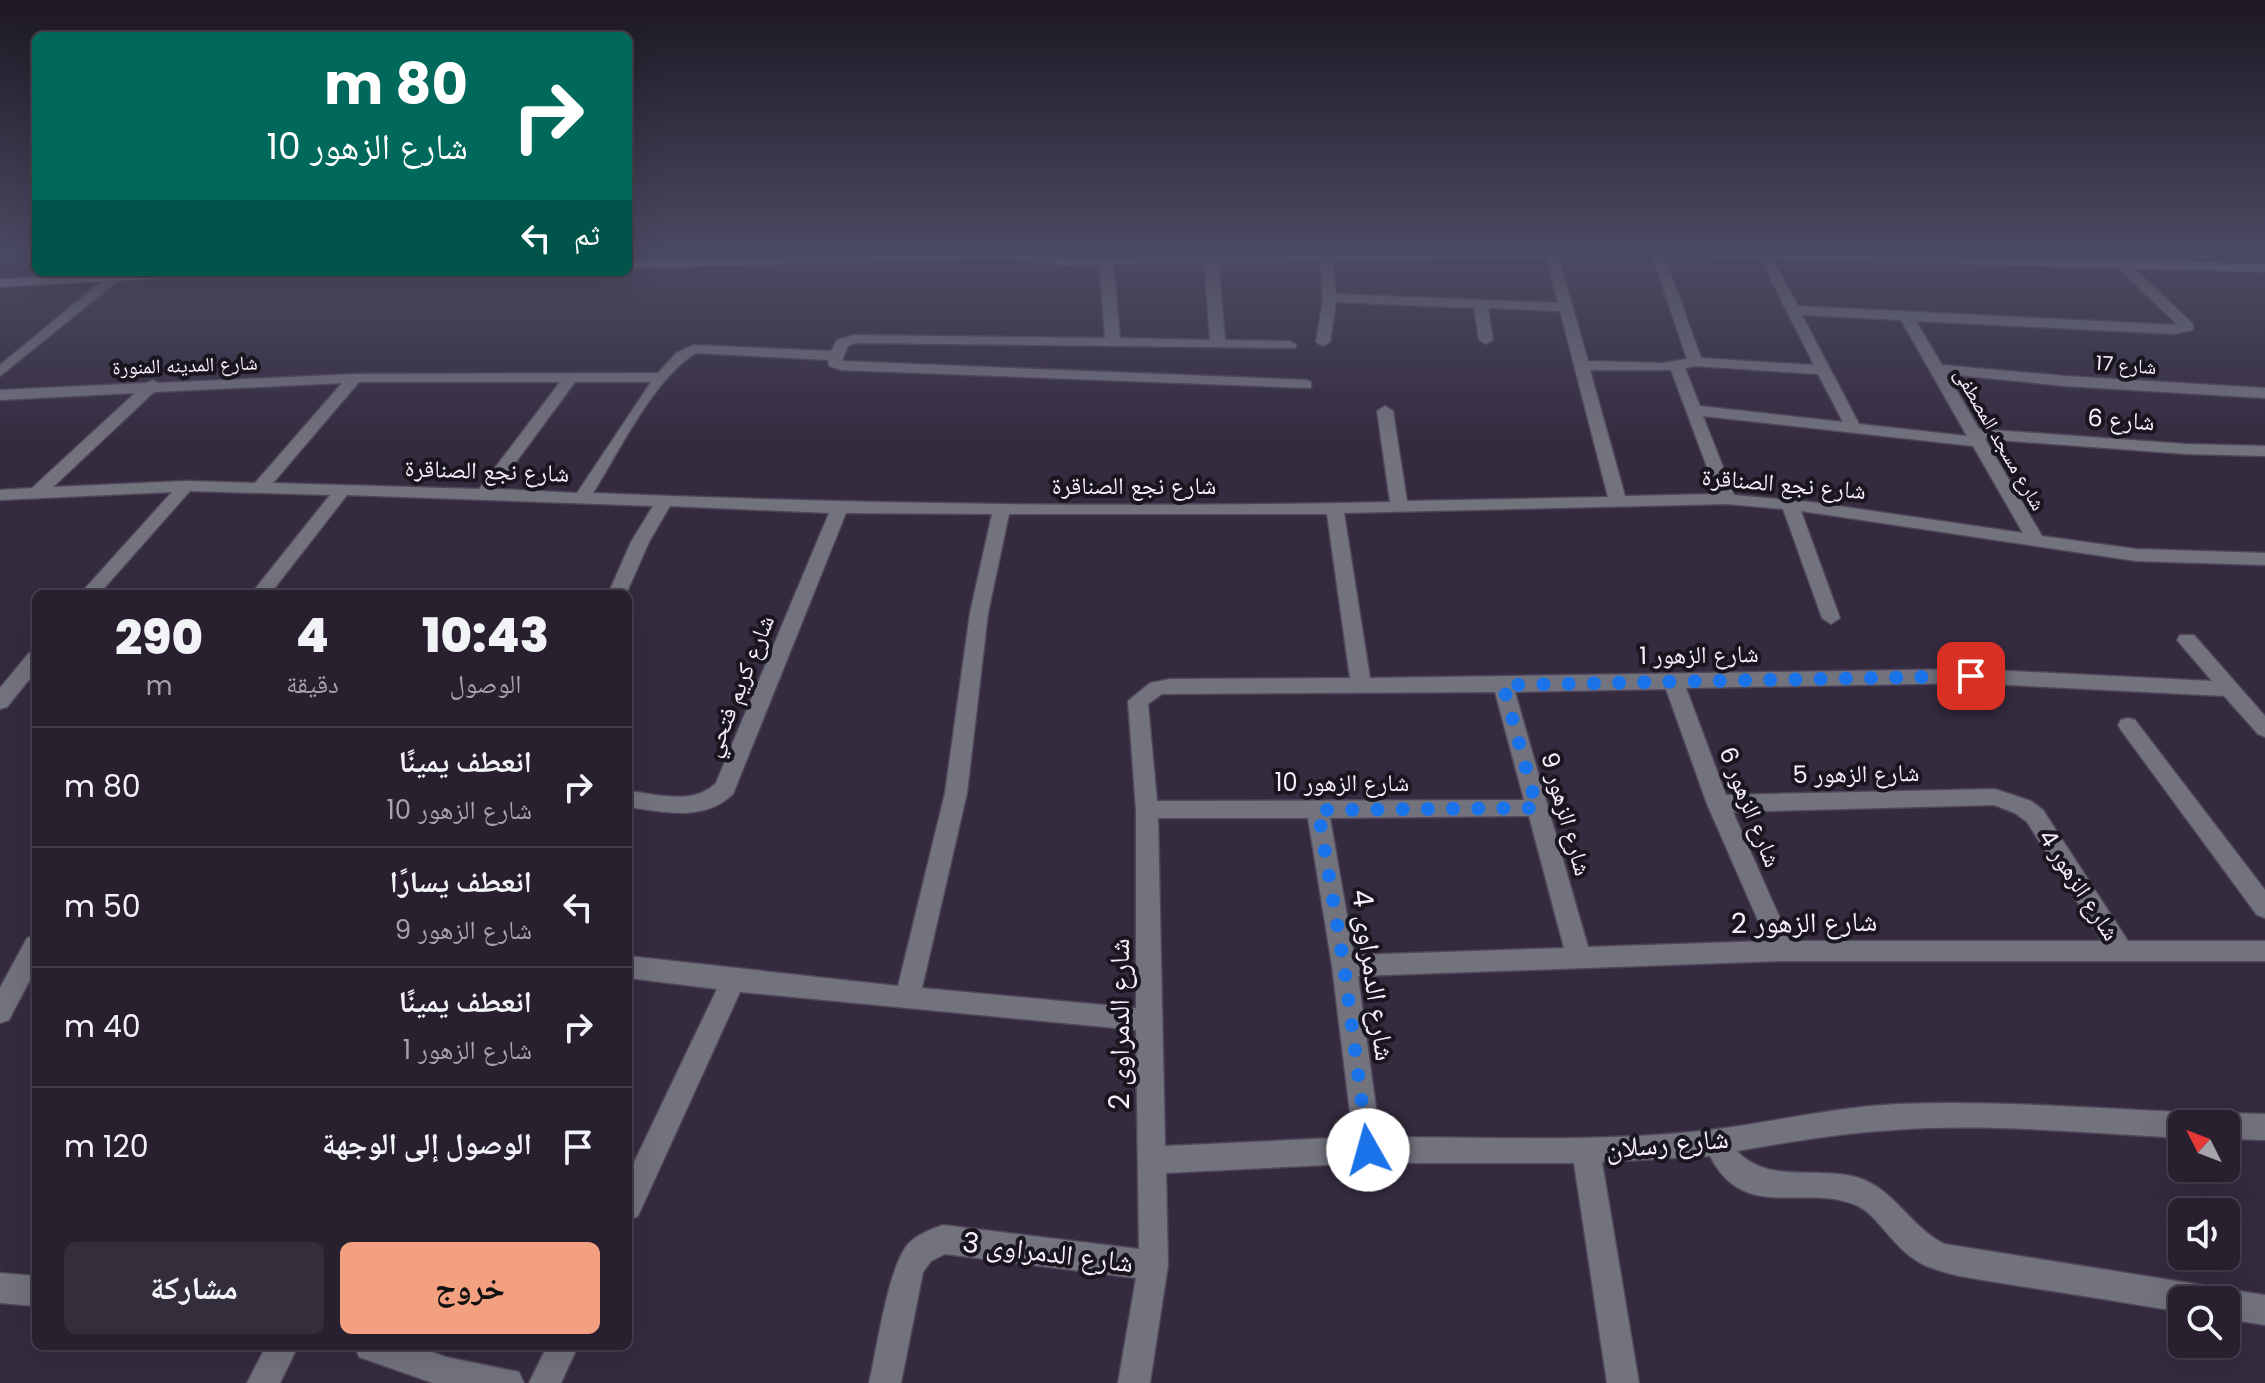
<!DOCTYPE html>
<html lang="ar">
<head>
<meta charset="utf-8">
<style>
	:root { --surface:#28202f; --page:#342d3b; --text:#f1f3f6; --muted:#a5a3aa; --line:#443e4b; --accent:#f2a080 }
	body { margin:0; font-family:Poppins,"Noto Naskh Arabic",sans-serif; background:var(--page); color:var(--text); direction:rtl; height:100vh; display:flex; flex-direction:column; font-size:30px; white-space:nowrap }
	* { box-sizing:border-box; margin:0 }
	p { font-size:26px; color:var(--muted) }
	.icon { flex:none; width:44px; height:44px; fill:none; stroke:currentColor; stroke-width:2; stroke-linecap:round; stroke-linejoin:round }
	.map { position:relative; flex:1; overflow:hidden; direction:ltr }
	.drawer { position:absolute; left:32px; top:590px; width:600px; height:760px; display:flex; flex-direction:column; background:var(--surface); border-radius:12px; box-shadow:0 8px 32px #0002,0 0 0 2px var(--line); direction:rtl }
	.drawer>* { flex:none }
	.guide { position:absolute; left:32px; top:32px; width:600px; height:244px; border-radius:12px; box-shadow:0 8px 32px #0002,0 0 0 2px var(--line); direction:rtl; background:#00695c; color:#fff; overflow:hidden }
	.needle { width:52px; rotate:312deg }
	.tools { position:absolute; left:2168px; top:1110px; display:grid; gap:16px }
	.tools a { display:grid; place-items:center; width:72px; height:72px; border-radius:12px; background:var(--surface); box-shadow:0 8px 32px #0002,0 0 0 2px var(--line); font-size:40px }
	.pin { position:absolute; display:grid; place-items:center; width:68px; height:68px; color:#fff; margin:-34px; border-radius:16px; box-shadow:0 4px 12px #0006 }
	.me { position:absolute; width:88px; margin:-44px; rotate:353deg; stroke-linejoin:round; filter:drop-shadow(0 0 6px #0008) }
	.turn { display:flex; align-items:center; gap:28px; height:168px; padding:0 32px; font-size:36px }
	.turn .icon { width:104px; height:104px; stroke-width:2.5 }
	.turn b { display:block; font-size:56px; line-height:68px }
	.then { display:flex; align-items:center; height:76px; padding:0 32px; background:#0003; gap:16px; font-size:30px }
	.eta { display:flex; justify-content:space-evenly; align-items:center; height:136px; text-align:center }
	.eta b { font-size:48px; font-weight:800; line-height:56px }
	.action { display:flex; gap:16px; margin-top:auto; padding:16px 32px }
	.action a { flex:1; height:92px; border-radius:12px; background:var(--accent); color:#111; font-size:32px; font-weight:800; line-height:92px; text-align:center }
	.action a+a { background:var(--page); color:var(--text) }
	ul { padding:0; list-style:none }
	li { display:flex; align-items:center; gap:24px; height:120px; padding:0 32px; border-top:2px solid var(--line) }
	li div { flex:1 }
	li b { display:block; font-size:30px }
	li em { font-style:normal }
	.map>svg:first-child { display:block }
</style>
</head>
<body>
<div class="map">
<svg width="2265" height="1383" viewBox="0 0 2265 1383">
	<rect width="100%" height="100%" fill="#352b3f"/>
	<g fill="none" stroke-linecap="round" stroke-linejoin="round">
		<defs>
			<path id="street" d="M 671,252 L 683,252 L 677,266 L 672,267 L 665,263 Z
				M 1545,252 L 1557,252 L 1588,361 L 1662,363 L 1687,359 L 1651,252 L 1663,252 L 1701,358 L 1814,365 L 1758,254 L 1759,252 L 1769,252 L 1798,306 L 2178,325 L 2115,265 L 2127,262 L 2193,324 L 2193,330 L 2174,334 L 1916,321 L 1942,365 L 2065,376 L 2265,388 L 2265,398 L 2065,386 L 1947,374 L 1979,429 L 2186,444 L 2265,446 L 2265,456 L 2186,454 L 1985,439 L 2042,536 L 2136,549 L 2265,553 L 2265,565 L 2136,561 L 1801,511 L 1840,618 L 1831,624 L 1822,618 L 1783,509 L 1727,504 L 1344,513 L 1370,678 L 1971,669 L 2212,681 L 2177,640 L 2180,635 L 2194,635 L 2265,716 L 2265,737 L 2258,734 L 2224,696 L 1971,683 L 1686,688 L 1726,795 L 1995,789 L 2031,801 L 2043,810 L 2128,941 L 2265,941 L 2265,961 L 1783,961 L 1358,976 L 1380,1137 C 1492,1137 1607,1143 1718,1129 C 1778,1121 1837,1107 1898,1104 C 1993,1100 2087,1108 2182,1112 L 2192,1116 L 2195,1124 L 2182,1124 L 2182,1138 C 2087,1133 1990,1123 1894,1130 C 1841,1133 1789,1142 1737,1151 C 1767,1184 1817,1166 1856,1177 C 1895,1188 1910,1228 1945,1244 L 2202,1285 L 2213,1289 L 2215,1295 L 2226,1289 L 2265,1295 L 2265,1325 L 2226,1319 L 2226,1300 L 2182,1300 L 2182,1312 C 2128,1303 2074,1294 2019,1286 C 1987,1280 1954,1278 1924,1265 C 1893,1250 1879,1215 1856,1205 C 1803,1183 1744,1223 1710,1156 L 1602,1162 L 1639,1383 L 1607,1383 L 1574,1163 L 1368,1163 L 1166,1173 L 1168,1265 L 1150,1383 L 1118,1383 L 1136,1278 L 945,1254 L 931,1261 L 923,1272 L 901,1383 L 869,1383 C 877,1350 888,1265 909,1243 C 918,1234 932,1229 943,1225 L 1139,1249 L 1136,1030 L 740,992 L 638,1216 L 628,1220 L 628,1175 L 717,989 L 628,978 L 628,956 L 898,986 L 945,793 L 970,613 L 992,514 L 846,513 L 733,794 C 704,822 664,812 628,807 L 628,791 C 657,794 693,806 716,783 L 829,513 L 670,506 L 649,542 L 626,594 L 608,594 L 631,542 L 653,506 L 347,495 L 270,594 L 251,594 L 330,495 L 190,491 L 99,594 L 80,594 L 172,492 L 0,500 L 0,490 L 32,488 L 135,393 L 0,400 L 0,390 L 146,383 L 153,380 L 159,383 L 355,374 L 658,373 L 676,353 L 693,345 L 831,351 L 837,340 L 853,335 L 1105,338 L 1099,260 L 1106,256 L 1113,260 L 1120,338 L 1210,340 L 1204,257 L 1211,253 L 1218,257 L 1225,340 L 1290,341 L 1297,345 L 1295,348 L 855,343 L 848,346 L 842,361 L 1306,380 L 1311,382 L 1311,388 L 841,370 L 829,366 L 828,360 L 696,353 C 654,378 619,452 593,493 C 859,504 1126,508 1390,502 L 1377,411 L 1385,406 L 1393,411 L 1407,501 L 1608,497 L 1560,311 L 1488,308 L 1493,340 L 1486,344 L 1479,340 L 1474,308 L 1336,302 L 1330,342 L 1323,346 L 1316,342 L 1323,298 L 1319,253 L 1331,256 L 1336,294 L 1558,303 ZM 1802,315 L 1901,320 L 1967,436 L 1859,424 ZM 1695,366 L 1818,374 L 1843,422 L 1700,406 L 1685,368 ZM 1590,370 L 1671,370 L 1717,494 L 1625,496 ZM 359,382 L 560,382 L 479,489 L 273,483 ZM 575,382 L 651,382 L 577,493 L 496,489 ZM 342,383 L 255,483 L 186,481 L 53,487 L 154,392 ZM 1703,416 L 1973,446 L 2023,533 L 1811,502 L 1734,495 ZM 1009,514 L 1327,514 L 1350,678 L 1170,679 L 1150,683 L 1128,701 L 1136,810 L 1136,1008 L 922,988 L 967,793 L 988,613 ZM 1666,689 L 1707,804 L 1767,941 L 1588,947 L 1515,692 ZM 1495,692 L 1524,800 L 1157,801 L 1148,704 L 1162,694 ZM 1994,805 L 2015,813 L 2027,822 L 2102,941 L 1790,941 L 1733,812 ZM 1529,816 L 1564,948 L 1354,955 L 1330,818 ZM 1158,818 L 1308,818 L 1332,966 L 1353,1137 L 1165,1146 Z
				M 2086,252 L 2100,252 L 2100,253 L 2094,257 Z
				M 2196,252 L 2210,252 L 2212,255 L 2206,259 Z
				M 113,272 L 125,275 L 0,376 L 0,365 Z
				M 36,651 L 36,671 L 7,707 L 0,709 L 0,688 L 29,653 Z
				M 2128,718 L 2135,720 L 2265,890 L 2265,918 L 2257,915 L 2121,730 L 2118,725 L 2121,720 Z
				M 36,935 L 36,968 L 9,1020 L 0,1023 L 0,988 L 27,938 Z
				M 2226,1113 L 2265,1114 L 2265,1140 L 2226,1139 L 2226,1124 L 2213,1124 L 2216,1117 Z
				M 0,1273 L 36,1276 L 36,1306 L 0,1303 Z
				M 266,1346 L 298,1346 L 280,1383 L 247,1383 Z
				M 355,1346 L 415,1346 L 446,1357 L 519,1372 L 524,1383 L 433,1383 L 359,1357 Z
				M 547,1346 L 578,1346 L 561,1383 L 529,1383 Z"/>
			<path id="secondary" d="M 960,252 L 1028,252 L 1065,257 L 1644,252 L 1638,256 L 1065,265 L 1004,258 L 628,268 L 628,260 Z
				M 1657,252 L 1799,252 L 2265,264 L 2265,272 L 1663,256 Z
				M 127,272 L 207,272 L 200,276 L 0,287 L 0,279 Z"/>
		</defs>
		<use href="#street" stroke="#50465a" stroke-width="3"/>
		<use href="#secondary" stroke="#50465a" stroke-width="3"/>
		<use href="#street" fill="#73737e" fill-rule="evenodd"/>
		<use href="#secondary" fill="#9998aa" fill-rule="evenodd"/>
	</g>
	<linearGradient id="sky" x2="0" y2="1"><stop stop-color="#1d1823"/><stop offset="0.57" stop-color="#4b4a63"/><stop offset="1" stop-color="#4b4a63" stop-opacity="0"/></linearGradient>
	<rect width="2265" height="445" fill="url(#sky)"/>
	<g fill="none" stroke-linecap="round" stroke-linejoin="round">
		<path stroke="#1a73e8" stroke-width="14" stroke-dasharray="0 25.2" d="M 1368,1150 L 1344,966 L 1318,810 L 1537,808 L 1503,685 L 1971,676"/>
	</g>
	<g text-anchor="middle" stroke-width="8" stroke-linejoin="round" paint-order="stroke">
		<g font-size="20" fill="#f6effd" stroke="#1a161f">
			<text transform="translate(185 365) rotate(-2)" y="7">شارع المدينه المنورة</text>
			<text transform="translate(2126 365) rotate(4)" y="7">شارع 17</text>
			<text transform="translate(2000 439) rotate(60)" y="7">شارع مسجد المصطفى</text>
		</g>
		<g font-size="24" fill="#f6effd" stroke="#1a161f">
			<text transform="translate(2121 420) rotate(4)" y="8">شارع 6</text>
			<text transform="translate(487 471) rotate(2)" y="8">شارع نجع الصناقرة</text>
			<text transform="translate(1784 484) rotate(5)" y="8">شارع نجع الصناقرة</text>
			<text x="1134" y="494">شارع نجع الصناقرة</text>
			<text transform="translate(1699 655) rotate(-1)" y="8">شارع الزهور 1</text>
			<text transform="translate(739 686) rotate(-68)" y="8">شارع كريم فتحي</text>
			<text transform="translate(1856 774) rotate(-1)" y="8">شارع الزهور 5</text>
			<text x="1342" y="791">شارع الزهور 10</text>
			<text transform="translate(1750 807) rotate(68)" y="8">شارع الزهور 6</text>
			<text transform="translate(1566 814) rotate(74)" y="8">شارع الزهور 9</text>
			<text transform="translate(2079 885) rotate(57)" y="8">شارع الزهور 4</text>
		</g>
		<g font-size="28" fill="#f6effd" stroke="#1a161f">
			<text transform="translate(1804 922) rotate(-1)" y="10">شارع الزهور 2</text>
			<text transform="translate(1374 975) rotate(82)" y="10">شارع الدمراوى 4</text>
			<text transform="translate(1119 1024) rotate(-90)" y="10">شارع الدمراوى 2</text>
			<text transform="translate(1667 1143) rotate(-5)" y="10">شارع رسلان</text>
			<text transform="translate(1048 1252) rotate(7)" y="10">شارع الدمراوى 3</text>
		</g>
	</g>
</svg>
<div class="tools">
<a><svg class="needle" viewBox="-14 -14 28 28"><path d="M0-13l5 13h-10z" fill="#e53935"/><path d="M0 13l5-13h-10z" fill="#a5a3aa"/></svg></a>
<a><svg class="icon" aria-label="sound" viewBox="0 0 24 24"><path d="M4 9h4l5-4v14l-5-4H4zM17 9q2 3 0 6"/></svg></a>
<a><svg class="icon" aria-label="search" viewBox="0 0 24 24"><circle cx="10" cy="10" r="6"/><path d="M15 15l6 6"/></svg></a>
</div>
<div class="pin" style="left:1971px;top:676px;background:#d93025"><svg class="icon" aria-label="arrive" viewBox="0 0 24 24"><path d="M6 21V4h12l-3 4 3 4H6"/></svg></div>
<svg class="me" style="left:1368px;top:1150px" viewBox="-20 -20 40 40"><circle r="19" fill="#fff"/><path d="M0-13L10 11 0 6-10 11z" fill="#1a73e8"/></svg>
<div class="guide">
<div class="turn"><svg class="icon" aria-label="right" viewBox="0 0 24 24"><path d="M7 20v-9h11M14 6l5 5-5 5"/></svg><div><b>80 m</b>شارع الزهور 10</div></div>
<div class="then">ثم<svg class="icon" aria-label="left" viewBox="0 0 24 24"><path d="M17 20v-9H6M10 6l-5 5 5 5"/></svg></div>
</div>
<section class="drawer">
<div class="eta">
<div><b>10:43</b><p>الوصول</p></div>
<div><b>4</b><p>دقيقة</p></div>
<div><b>290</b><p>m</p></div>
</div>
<ul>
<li><svg class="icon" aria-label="right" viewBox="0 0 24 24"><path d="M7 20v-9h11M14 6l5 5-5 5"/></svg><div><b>انعطف يمينًا</b><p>شارع الزهور 10</p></div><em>80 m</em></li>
<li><svg class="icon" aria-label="left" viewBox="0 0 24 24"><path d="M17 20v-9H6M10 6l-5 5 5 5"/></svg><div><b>انعطف يسارًا</b><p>شارع الزهور 9</p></div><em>50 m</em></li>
<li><svg class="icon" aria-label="right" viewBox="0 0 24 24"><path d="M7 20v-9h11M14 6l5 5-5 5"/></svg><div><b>انعطف يمينًا</b><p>شارع الزهور 1</p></div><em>40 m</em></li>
<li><svg class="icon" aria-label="arrive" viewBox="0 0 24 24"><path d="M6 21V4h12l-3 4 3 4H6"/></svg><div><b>الوصول إلى الوجهة</b></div><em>120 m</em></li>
</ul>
<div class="action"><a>خروج</a><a>مشاركة</a></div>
</section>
</div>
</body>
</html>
